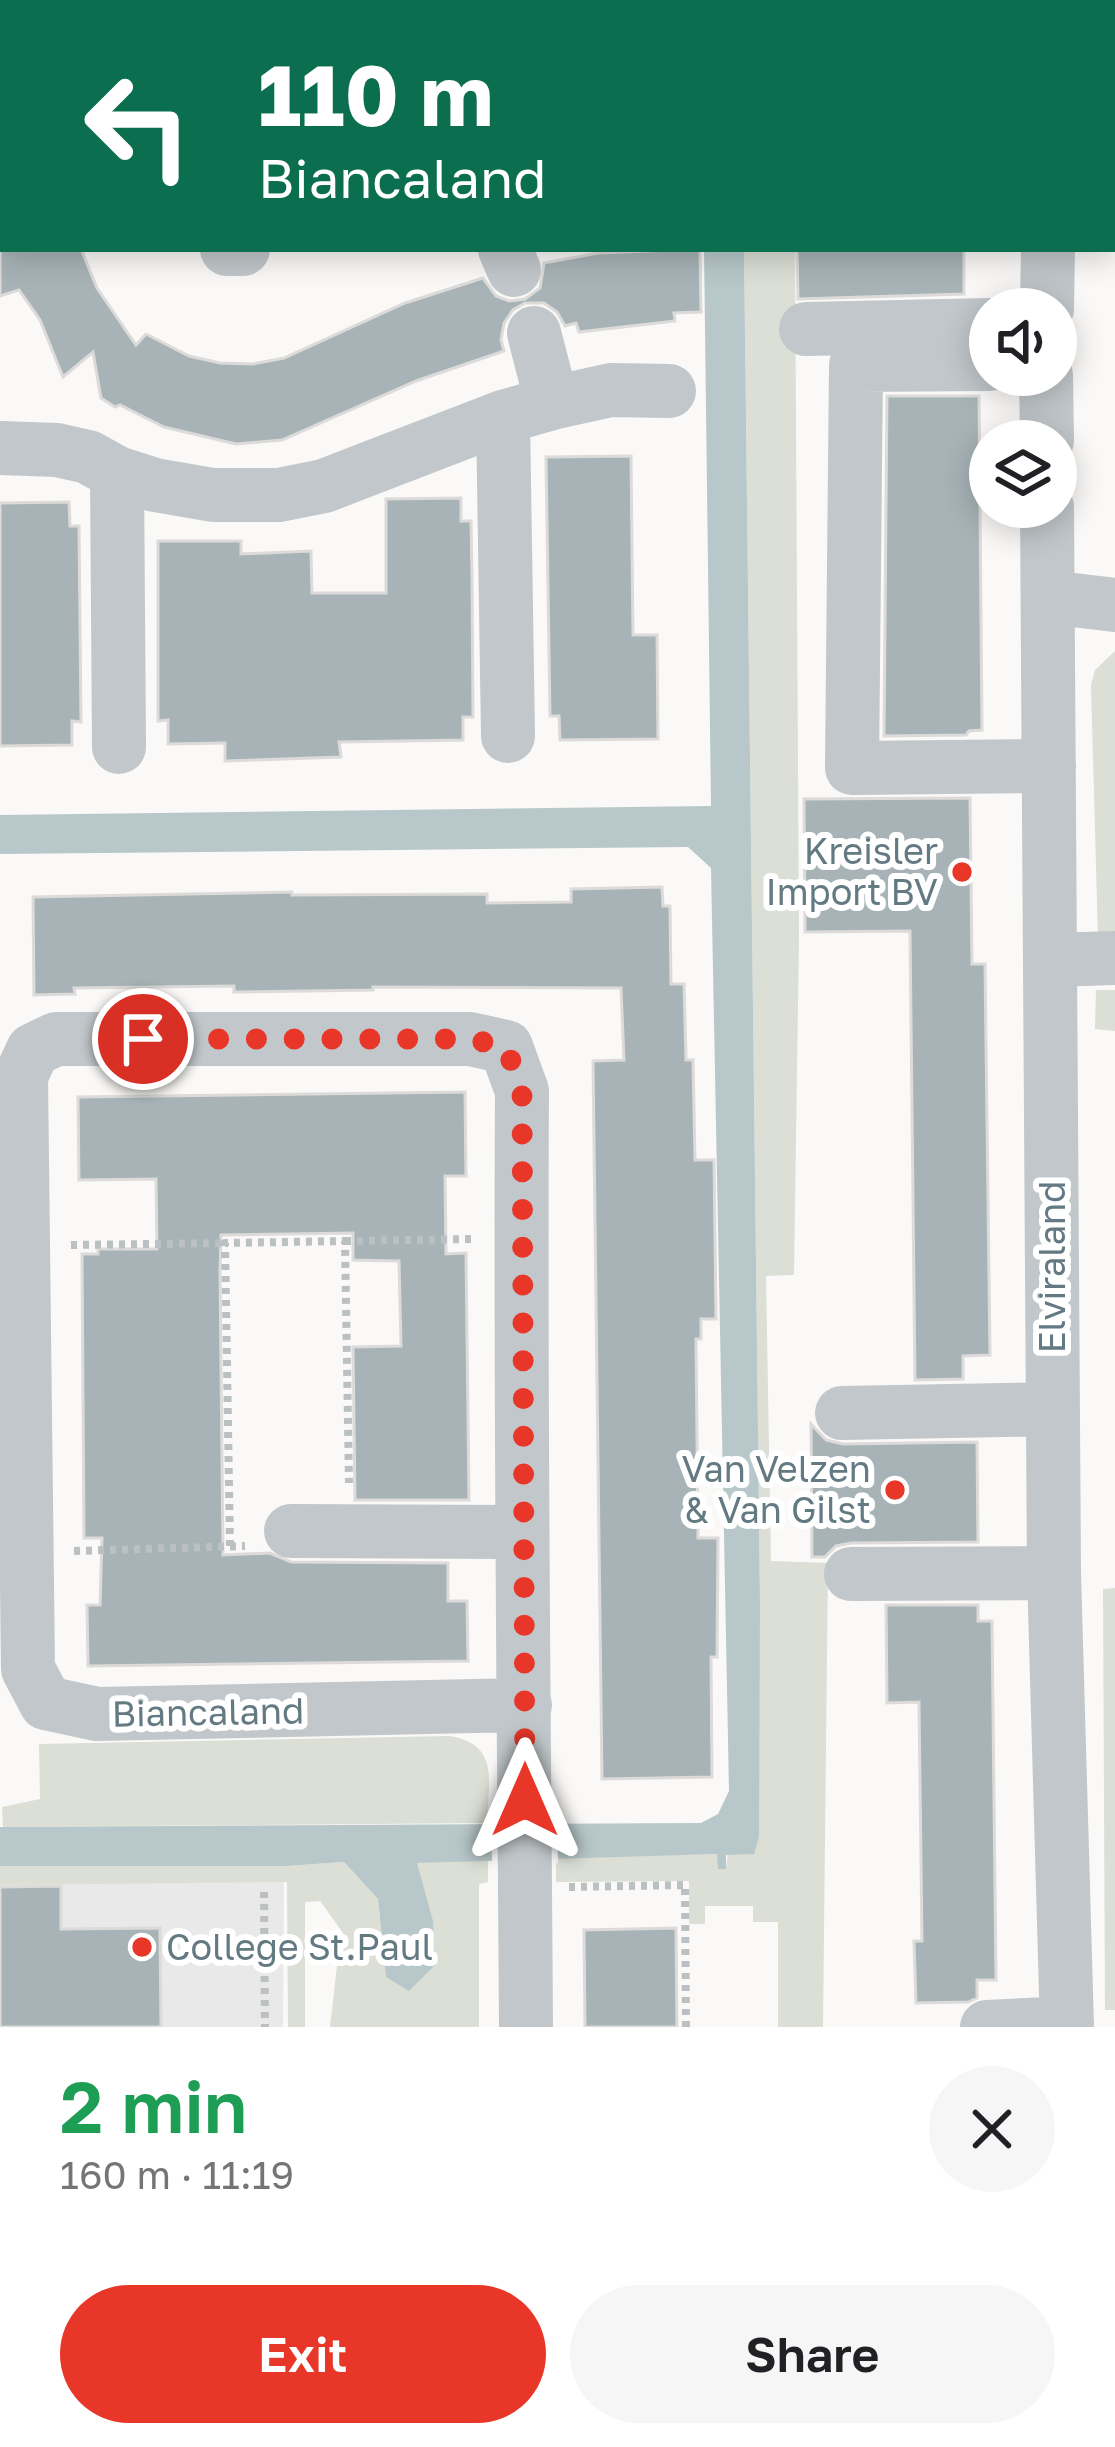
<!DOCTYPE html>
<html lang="en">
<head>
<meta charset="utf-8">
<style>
	:root { --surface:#fff; --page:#f6f6f6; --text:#202124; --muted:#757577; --accent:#e83729 }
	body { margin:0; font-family:"Golos Text",sans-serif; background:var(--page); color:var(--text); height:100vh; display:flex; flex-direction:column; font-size:45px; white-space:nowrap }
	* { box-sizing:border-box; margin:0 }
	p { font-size:39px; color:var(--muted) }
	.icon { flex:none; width:66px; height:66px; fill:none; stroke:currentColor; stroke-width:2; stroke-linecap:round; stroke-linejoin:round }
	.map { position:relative; height:2027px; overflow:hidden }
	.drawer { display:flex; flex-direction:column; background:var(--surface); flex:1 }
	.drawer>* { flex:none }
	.guide { position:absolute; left:0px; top:0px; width:1116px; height:252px; box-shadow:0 6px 30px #0003; background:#0b6e4f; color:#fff; overflow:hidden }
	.fabs { position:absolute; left:969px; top:288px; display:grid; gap:24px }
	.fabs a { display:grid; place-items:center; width:108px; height:108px; border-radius:50%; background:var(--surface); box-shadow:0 6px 30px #0003; font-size:60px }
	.pin { position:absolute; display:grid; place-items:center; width:102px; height:102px; color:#fff; margin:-51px; border:6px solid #fff; border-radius:50%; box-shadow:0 3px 12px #0007 }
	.me { position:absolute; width:132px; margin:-66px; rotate:0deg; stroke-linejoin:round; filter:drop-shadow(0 0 9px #0008) }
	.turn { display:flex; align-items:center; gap:42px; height:252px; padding:0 60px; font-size:54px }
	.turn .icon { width:156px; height:156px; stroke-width:2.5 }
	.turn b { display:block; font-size:84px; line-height:102px }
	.round { display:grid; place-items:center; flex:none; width:126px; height:126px; border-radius:63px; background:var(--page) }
	.head { display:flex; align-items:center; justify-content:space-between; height:204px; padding:0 60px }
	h1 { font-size:72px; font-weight:600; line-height:90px; color:#1e9e55 }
	.cta { display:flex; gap:24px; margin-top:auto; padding:24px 60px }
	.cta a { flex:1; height:138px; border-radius:72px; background:var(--accent); color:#fff; font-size:48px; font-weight:600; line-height:138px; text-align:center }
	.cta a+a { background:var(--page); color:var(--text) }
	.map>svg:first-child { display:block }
</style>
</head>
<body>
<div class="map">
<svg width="1115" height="2027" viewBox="0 0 1115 2027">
	<rect width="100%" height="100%" fill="#faf9f7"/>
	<path fill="#e8e9e8" d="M 0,1866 L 284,1866 L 283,2027 L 0,2027 Z"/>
	<path fill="#dbdfd6" d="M 744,249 L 795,249 L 799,937 L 794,1275 L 766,1276 L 771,1561 L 828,1563 L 823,2027 L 778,2027 L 778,1922 L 753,1922 L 753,1906 L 705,1906 L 705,1924 L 689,1924 L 689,1881 L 556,1882 L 556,1857 L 718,1854 L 726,1868 L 760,1600 Z
		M 1115,651 L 1115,937 L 1098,938 L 1091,685 L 1095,670 Z
		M 1096,990 L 1115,990 L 1115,1031 L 1095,1029 Z
		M 1115,1588 L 1115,2010 L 1105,2010 L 1103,1589 Z
		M 450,1736 C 501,1745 488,1782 487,1823 L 3,1827 L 2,1807 L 40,1799 L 39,1744 Z
		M 488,1858 L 488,1882 L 479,1884 L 479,2027 L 330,2027 L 341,1930 L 320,1901 L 305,1902 L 305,2027 L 288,2027 L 287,1882 L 0,1885 L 0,1866 L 286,1866 L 344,1862 L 378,1899 L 386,1976 L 416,1863 Z"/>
	<path fill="#b8c8ca" d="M 704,249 L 744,249 L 760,1600 L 759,1837 L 754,1854 L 726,1855 L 726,1869 L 718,1869 L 717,1854 L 417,1863 L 433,1921 L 435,1965 L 409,1991 L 386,1977 L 378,1899 L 344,1862 L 286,1866 L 0,1866 L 0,1827 L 701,1823 L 718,1814 L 729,1791 L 711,868 L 688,847 L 0,854 L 0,815 L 711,806 Z"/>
	<path fill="#faf9f7" d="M 491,1817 L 557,1817 L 558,1863 L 492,1864 Z"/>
	<path fill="#a7b3b7" stroke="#dcdbd9" stroke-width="3" d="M 0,249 L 81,249 L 97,288 L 136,345 L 146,334 L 189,356 L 220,363 L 253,364 L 284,358 L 405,303 L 483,278 L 496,296 L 509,301 L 525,299 L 540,288 L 544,263 L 598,253 L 700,249 L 701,312 L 674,313 L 675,321 L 579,332 L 576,323 L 565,326 L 557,312 L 544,303 L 525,303 L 513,310 L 504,323 L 501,340 L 504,351 L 416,381 L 282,440 L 236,444 L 164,427 L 120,405 L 115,407 L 101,398 L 93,352 L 63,377 L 40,320 L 19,290 L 0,296 Z
		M 797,249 L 964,249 L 964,294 L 798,299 Z
		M 887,396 L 979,396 L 982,730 L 969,731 L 966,735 L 884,736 Z
		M 631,456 L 633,635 L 657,635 L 658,739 L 560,740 L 559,716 L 550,716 L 546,457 Z
		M 461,498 L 461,521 L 471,521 L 472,575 L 473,717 L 463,717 L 463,740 L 339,742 L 341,757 L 225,761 L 225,743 L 168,744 L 168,720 L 158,721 L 158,541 L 241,541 L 241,554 L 311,551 L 312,593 L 386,593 L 386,499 Z
		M 69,502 L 70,526 L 79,526 L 81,722 L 72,721 L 72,745 L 0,746 L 0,503 Z
		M 970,798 L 972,964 L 985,964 L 990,1355 L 963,1356 L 963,1379 L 915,1380 L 910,931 L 805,932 L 804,799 Z
		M 662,887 L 663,906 L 670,906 L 671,984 L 684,984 L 686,1060 L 693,1060 L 695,1160 L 714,1160 L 716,1319 L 701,1319 L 701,1339 L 696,1339 L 698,1538 L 718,1538 L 717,1657 L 711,1657 L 712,1777 L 602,1779 L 593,1061 L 624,1060 L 621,988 L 373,987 L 373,990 L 234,992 L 234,986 L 74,988 L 75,994 L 34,995 L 33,897 L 292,892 L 292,895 L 487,894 L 487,903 L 571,902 L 571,889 Z
		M 465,1092 L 466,1176 L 445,1176 L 446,1254 L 466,1253 L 469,1500 L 355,1500 L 353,1347 L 401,1346 L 399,1261 L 353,1260 L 353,1233 L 221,1235 L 220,1272 L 223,1555 L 270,1553 L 291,1562 L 448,1563 L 448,1601 L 467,1601 L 468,1661 L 88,1666 L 87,1605 L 100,1605 L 102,1538 L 84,1538 L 82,1254 L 98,1254 L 98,1249 L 157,1249 L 156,1179 L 79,1180 L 78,1097 Z
		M 811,1424 L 826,1440 L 843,1444 L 977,1442 L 978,1542 L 851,1543 L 836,1546 L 825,1557 L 812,1557 Z
		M 886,1605 L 978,1605 L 978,1621 L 992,1621 L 996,1980 L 977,1980 L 977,1998 L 968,2002 L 916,2003 L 914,1941 L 922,1941 L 919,1702 L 887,1703 Z
		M 61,1886 L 61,1929 L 160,1928 L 161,2027 L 0,2027 L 0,1887 Z
		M 676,1928 L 677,2027 L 585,2027 L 584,1930 Z"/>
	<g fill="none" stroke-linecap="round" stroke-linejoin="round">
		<defs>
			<path id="major" d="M 508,0 L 530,3
				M 1033,0 L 1058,3
				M 1113,10 L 1115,10
				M 1113,82 L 1115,82"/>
		</defs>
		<use href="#major" stroke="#b2babd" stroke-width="72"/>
		<path stroke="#bbc0c2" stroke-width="8" stroke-dasharray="6 6" stroke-linecap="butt" d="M 0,1 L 13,3
			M 73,3 L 73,0
			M 90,3 L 90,0
			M 293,3 L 294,0
			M 316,3 L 316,0
			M 345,1241 L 475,1239
			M 71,1245 L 225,1243
			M 230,1546 L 225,1243 L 345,1241 L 349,1483
			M 74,1551 L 245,1546
			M 569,1887 L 685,1885 L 686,2027
			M 264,1892 L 265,2027"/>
		<path stroke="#c1c7ca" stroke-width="54" d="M 227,249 L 243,249
			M 505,249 L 514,270
			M 1047,309 L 1048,249
			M 806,329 L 990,325
			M 534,333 L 552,403
			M 990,364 L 856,365 L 852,768 L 1049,766
			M 1046,375 L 1047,441
			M 503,417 L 508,736
			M 0,448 L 57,450 L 88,457 L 117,473 L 155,485 L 213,495 L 279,495 L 324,486 L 503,417 L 552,403 L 611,390 L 669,391
			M 117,473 L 119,747
			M 1047,507 L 1054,1573 L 1067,2027
			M 1048,597 L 1115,605
			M 1051,960 L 1115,958
			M 842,1413 L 1053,1409
			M 291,1531 L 522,1532
			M 851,1574 L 1054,1573
			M 525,1705 L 97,1714 L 46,1703 L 28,1669 L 21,1076 L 33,1050 L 56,1039 L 470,1039 L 506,1047 L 522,1091 C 520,1403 524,1715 526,2027
			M 987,2027 L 1067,2023"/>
		<use href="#major" stroke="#fff" stroke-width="66"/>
	</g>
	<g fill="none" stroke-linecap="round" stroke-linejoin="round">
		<path stroke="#e83729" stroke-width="21" stroke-dasharray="0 37.8" d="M 143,1039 L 470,1039 L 506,1047 L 522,1091 L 525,1800"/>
	</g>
	<g fill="#e83729" stroke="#fff" stroke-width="4.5">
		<circle cx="962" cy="872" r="12"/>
		<circle cx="895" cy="1490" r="12"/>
		<circle cx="142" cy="1947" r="12"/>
	</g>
	<g text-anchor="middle" stroke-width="12" stroke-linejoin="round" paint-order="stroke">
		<g font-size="36" fill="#647a83" stroke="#fff" text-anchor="end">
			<text x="938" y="864">Kreisler<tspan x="938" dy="41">Import BV</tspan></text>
			<text x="871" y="1482">Van Velzen<tspan x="871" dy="41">&amp; Van Gilst</tspan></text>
			<text x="166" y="1960" text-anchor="start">College St.Paul</text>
		</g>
		<g font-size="36" fill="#647a83" stroke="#fff">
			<text transform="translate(1052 1267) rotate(-90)" y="13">Elviraland</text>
			<text transform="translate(208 1712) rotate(-1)" y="13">Biancaland</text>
		</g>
	</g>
</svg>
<div class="fabs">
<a><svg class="icon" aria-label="sound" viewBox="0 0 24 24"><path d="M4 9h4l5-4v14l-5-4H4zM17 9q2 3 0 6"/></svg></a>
<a><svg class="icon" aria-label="layers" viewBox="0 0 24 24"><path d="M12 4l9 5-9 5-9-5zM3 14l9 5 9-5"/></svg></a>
</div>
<div class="pin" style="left:143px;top:1039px;background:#d93025"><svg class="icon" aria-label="arrive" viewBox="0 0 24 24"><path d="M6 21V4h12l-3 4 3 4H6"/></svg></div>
<svg class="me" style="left:525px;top:1800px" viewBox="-20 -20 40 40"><path d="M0-17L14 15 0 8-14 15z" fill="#e83729" stroke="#fff" stroke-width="4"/></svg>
<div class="guide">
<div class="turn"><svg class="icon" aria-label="left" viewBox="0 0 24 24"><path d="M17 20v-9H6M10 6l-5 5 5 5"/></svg><div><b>110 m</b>Biancaland</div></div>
</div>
</div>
<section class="drawer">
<div class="head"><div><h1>2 min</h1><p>160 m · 11:19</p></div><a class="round"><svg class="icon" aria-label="close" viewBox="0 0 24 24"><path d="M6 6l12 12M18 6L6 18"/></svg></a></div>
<div class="cta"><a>Exit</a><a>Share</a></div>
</section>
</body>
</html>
